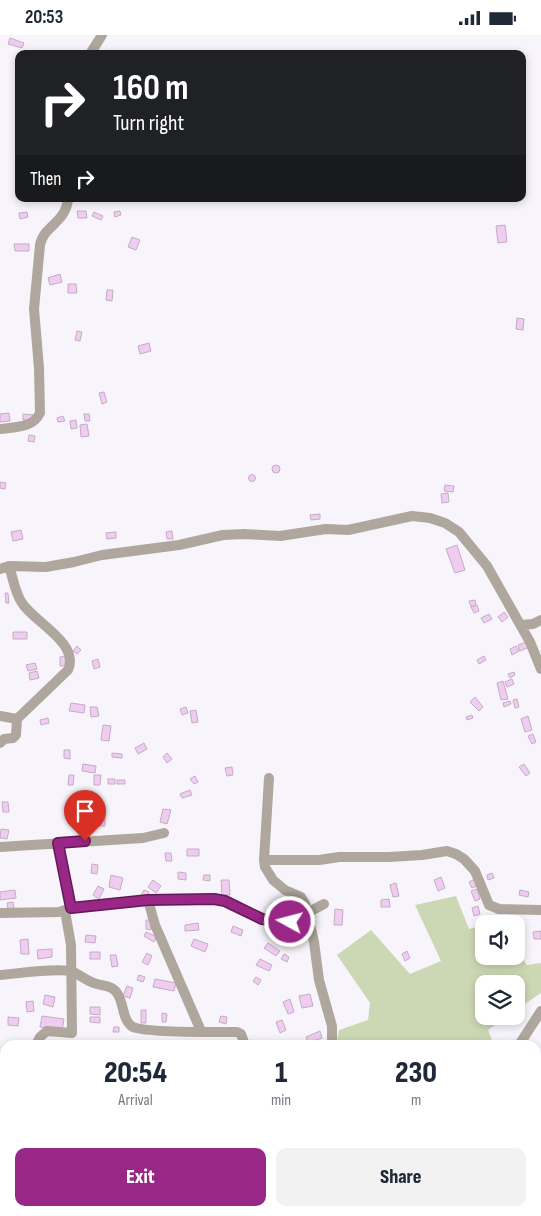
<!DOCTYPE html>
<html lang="en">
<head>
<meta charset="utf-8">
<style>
	:root { --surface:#fff; --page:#f2f2f3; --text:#1f2937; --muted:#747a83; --accent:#982786 }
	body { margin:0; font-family:"Sofia Sans Condensed",sans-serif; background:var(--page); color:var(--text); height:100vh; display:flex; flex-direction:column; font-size:19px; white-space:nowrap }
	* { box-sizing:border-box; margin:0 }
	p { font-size:16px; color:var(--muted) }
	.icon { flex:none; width:28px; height:28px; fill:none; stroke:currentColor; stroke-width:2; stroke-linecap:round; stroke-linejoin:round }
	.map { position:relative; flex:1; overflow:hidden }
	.sheet { position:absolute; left:0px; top:1005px; width:541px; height:176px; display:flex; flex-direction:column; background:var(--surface); border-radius:15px 15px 0 0; box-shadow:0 2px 8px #0003 }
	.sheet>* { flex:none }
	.hud { position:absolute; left:15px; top:15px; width:511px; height:152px; border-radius:10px; box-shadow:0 2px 8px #0003; background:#202124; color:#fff; overflow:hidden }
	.buttons { position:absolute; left:475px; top:880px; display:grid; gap:10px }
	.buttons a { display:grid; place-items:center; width:50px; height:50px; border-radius:10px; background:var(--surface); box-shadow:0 2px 8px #0003; font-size:25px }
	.pin { position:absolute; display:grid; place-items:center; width:42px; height:42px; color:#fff; margin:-51px -21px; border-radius:50% 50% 50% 0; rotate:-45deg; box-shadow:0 0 5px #0007 }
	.pin .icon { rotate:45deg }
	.me { position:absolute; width:55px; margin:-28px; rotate:277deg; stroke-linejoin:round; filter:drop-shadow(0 0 4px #0008) }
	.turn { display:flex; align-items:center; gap:18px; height:105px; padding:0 15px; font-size:22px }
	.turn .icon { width:65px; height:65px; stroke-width:2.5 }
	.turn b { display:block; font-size:35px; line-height:42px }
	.then { display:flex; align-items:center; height:48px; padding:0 15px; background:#0003; gap:10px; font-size:19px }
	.eta { display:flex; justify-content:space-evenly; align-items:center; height:85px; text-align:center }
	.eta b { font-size:30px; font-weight:800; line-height:35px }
	.button { display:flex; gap:10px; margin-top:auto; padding:10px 15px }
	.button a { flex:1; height:58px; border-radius:10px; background:var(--accent); color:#fff; font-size:20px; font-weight:800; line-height:58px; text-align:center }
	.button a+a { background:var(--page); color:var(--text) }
	.status { display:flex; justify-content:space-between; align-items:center; height:35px; padding:0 25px; background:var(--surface); direction:ltr }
	.status svg { height:14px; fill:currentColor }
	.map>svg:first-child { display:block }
</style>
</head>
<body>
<div class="status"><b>20:53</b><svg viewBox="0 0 49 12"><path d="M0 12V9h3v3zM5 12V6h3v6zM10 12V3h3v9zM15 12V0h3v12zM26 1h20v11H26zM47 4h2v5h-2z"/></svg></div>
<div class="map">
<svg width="541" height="1181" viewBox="0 0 541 1181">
	<rect width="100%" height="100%" fill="#f7f5fb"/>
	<path fill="#ccd8b4" d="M 456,861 L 469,894 L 484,890 L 484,921 L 516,921 L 516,915 L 527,930 L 541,928 L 541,958 L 516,975 L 516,949 L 484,949 L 484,981 L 507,981 L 488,995 L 494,1010 L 336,1010 L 339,995 L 368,985 L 370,968 L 337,920 L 371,895 L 410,939 L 441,926 L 415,870 Z
		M 0,1124 L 3,1124 L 5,1129 L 5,1176 L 152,1176 L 151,1181 L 0,1181 Z
		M 178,1176 L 245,1176 L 248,1181 L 178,1181 Z"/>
	<path fill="#efccf0" stroke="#c2aec3" d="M 10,3 L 24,8 L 22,13 L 8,9 Z
		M 77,176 L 86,176 L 87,183 L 78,183 Z
		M 120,176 L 121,180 L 115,182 L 114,177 Z
		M 27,177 L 28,182 L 20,184 L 19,178 Z
		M 94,177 L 103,181 L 101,185 L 92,181 Z
		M 505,190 L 507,207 L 498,208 L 496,191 Z
		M 132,202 L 140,205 L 136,215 L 128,212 Z
		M 14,209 L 29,209 L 29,216 L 15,216 Z
		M 60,239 L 62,247 L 50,250 L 48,243 Z
		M 68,249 L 76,249 L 77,258 L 68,258 Z
		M 107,255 L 113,255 L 112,266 L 106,265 Z
		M 517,283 L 524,284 L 523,295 L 516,294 Z
		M 77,296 L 82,297 L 80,306 L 75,305 Z
		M 149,308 L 151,316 L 140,319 L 138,311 Z
		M 104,357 L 107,367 L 102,369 L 99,358 Z
		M 9,378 L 10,386 L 0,387 L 0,379 Z
		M 23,379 L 34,380 L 34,386 L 23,385 Z
		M 84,379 L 89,379 L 90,386 L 85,386 Z
		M 63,381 L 65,386 L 58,387 L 57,383 Z
		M 76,385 L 77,393 L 71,394 L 70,386 Z
		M 87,389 L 89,401 L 81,402 L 80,390 Z
		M 29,400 L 35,401 L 34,407 L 28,406 Z
		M272 434a4 4 0 1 1 8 0a4 4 0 1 1-8 0Z
		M248.5 443a3.5 3.5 0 1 1 7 0a3.5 3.5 0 1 1-7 0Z
		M 0,447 L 6,448 L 5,454 L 0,453 Z
		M 445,450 L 454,451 L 453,457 L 444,456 Z
		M 448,458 L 449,467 L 442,468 L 441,459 Z
		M 320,479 L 320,484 L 311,485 L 310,480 Z
		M 21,495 L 23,504 L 13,506 L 11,497 Z
		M 172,496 L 173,504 L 167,504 L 166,497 Z
		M 116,497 L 116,503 L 107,504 L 106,498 Z
		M 457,510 L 465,535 L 455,538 L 446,514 Z
		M 5,558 L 8,558 L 9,568 L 6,568 Z
		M 475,565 L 476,570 L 471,572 L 469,566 Z
		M 477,570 L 479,576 L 474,578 L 471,572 Z
		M 504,577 L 508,582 L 502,587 L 498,582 Z
		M 489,579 L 492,584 L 484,588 L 481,583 Z
		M 13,597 L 27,597 L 27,604 L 13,604 Z
		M 527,607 L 529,612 L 520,616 L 518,610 Z
		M 77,611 L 81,615 L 77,619 L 73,616 Z
		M 516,611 L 519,616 L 512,620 L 510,614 Z
		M 66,621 L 66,631 L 60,631 L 60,622 Z
		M 484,621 L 486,625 L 479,629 L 477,625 Z
		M 98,624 L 100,632 L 94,634 L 92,626 Z
		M 35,628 L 37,634 L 28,636 L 26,630 Z
		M 37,636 L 39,643 L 30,645 L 29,638 Z
		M 514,637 L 515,640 L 510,643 L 508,639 Z
		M 512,644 L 514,649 L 507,652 L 505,647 Z
		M 503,646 L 508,664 L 501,665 L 497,648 Z
		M 475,662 L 483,672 L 479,676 L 470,667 Z
		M 517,664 L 519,672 L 515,673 L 513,665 Z
		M 510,666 L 511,669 L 504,672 L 503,668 Z
		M 71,668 L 85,670 L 84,678 L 69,676 Z
		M 90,672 L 97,672 L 99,681 L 91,682 Z
		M 186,672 L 188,678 L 182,680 L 180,674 Z
		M 196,675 L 198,687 L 192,688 L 190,676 Z
		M 472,680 L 473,683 L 467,685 L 466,682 Z
		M 528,681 L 532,695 L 525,697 L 521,684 Z
		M 48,683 L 49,688 L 41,690 L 40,685 Z
		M 103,690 L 111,691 L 109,706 L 101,705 Z
		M 533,699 L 536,707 L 532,709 L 528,701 Z
		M 144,708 L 147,714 L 138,719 L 135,713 Z
		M 64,715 L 70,715 L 70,724 L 64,723 Z
		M 112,718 L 122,719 L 122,723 L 112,722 Z
		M 167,718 L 172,724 L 167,728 L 163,722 Z
		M 83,729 L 96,731 L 95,738 L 82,736 Z
		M 524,729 L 530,738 L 526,741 L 519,732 Z
		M 232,732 L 233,740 L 227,741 L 225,733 Z
		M 69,740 L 74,740 L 73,750 L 68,750 Z
		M 94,740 L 101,740 L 100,750 L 94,750 Z
		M 195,741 L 198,747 L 194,749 L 190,744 Z
		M 108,744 L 115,744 L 115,749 L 108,749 Z
		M 117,745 L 125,745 L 125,749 L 117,749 Z
		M 190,755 L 192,760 L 182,763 L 180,759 Z
		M 2,767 L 8,767 L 9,777 L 3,777 Z
		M 163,774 L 171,775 L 167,789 L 160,787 Z
		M 97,777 L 105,777 L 105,791 L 96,791 Z
		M 1,794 L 9,795 L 7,804 L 0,803 Z
		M 187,814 L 199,814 L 199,821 L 187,821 Z
		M 165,818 L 171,818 L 172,826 L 166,826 Z
		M 92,829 L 98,830 L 97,839 L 91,838 Z
		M 178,837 L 186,838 L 186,845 L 178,844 Z
		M 492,838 L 494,843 L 488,845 L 487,840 Z
		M 111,840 L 123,843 L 120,855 L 109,852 Z
		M 204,840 L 210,840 L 210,846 L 203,845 Z
		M 441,842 L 445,853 L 438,856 L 434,845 Z
		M 475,844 L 477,851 L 472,853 L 469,847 Z
		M 153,845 L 161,851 L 156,858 L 148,852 Z
		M 221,845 L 229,845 L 230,860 L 222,860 Z
		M 396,848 L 399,861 L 393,862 L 390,850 Z
		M 98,851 L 104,854 L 99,864 L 93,860 Z
		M 477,854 L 480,864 L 475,866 L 471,856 Z
		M 15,855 L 16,863 L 0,865 L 0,857 Z
		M 144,855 L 149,857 L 146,864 L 140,862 Z
		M 520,855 L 529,857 L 528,862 L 519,860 Z
		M 389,864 L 390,872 L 381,872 L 381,865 Z
		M 13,867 L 14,873 L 8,874 L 7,868 Z
		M 478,871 L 480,879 L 474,881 L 472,873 Z
		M 335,874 L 343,875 L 342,890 L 334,890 Z
		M 146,885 L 151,885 L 151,895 L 146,894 Z
		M 198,888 L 199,895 L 185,896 L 185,890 Z
		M 233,891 L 243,895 L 241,901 L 231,897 Z
		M 541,896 L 541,904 L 534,904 L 533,897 Z
		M 146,897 L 157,902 L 154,907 L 144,901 Z
		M 86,900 L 96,901 L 95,908 L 85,907 Z
		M 28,904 L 29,919 L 21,919 L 20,905 Z
		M 194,904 L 208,909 L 205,917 L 191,911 Z
		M 268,908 L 280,916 L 276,921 L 264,913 Z
		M 52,914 L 52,922 L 38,924 L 37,915 Z
		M 407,916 L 410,923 L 405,926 L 402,919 Z
		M 90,917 L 100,917 L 100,924 L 90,924 Z
		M 147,918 L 152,921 L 148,930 L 142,927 Z
		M 284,919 L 289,922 L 287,927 L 281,924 Z
		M 110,920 L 116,920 L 118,931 L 112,932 Z
		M 260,924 L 272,930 L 269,936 L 256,930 Z
		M 139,940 L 145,942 L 143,947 L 137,945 Z
		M 256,942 L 261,945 L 258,950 L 253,946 Z
		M 155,944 L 176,948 L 174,956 L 153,952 Z
		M 127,951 L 133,953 L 130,963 L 123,961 Z
		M 310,959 L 313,971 L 302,973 L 299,961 Z
		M 45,960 L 55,962 L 53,972 L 43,969 Z
		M 290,964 L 294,977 L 288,979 L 283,967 Z
		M 33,966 L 34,976 L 27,977 L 26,967 Z
		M 90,972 L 100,972 L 100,980 L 90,979 Z
		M 141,975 L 146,975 L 146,988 L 141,988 Z
		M 162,978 L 167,979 L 166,987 L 162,987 Z
		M 42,981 L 64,984 L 62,996 L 40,992 Z
		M 221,981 L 227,982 L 226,989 L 219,987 Z
		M 8,982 L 19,983 L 18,991 L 8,990 Z
		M 90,982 L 100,982 L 100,988 L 90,987 Z
		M 282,985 L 286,995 L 280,998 L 276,987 Z
		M 114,992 L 119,992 L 119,997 L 113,997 Z
		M 320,996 L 322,1003 L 308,1008 L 306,1002 Z
		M 300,1176 L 309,1176 L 310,1178 L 303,1181 Z"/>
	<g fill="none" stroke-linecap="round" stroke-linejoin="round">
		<path stroke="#afa79d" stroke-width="10" d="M 90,19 L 102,0
			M 0,394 C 15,392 33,393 40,378 L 39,333 L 34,274 L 40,210 C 43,191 66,188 68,164
			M 0,534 L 9,531 L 46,532 L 74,527 L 102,520 L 179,510 L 223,500 L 244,499 L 280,501 L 326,494 L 348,495 L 412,481 L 430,483 L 445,488 L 459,497 L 487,531 L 530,607 L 541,634
			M 521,590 L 533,589 L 541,585
			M 0,681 L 17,684
			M 0,708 L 4,704 L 13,703 L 16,700 L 17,684 L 68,635 C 80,608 34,587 22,568 C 15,558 13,543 9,531
			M 269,743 L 264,825 L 265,832 L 273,845 L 285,855 L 301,862 L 305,869 L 314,907 L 319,945 L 332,991 L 332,1010
			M 58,808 L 71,873
			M 0,812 L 143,803 L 164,798
			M 264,825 L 319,825 L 339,822 L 389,822 L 422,820 L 447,816 L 456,819 L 464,824 L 475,836 L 489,870 L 499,874 L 541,875
			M 148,865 L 155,890 L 201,996
			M 0,878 L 59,877 L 71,873 L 148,865 L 214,864 L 225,866 L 262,884 L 290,887 L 324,869
			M 0,940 C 14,939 62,932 73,937 C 81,940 86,946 97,949 C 104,951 113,951 117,958 C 124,967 122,986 133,992 C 146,998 219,997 237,997 L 241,999 L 245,1010
			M 36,1010 L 40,1002 L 47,996 L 72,998 L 71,910 L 65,876
			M 519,1010 L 541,976
			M 536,1076 L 541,1081
			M 536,1173 L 541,1173
			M 362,1176 L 366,1181
			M 423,1176 L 425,1181
			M 488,1176 L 490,1181
			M 29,1181 L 31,1176
			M 449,1181 L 457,1176"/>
	</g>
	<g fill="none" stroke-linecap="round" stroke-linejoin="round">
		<defs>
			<path id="route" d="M 85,806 L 58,808 L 71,873 L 148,865 L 214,864 L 225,866 L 262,884 L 290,887"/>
		</defs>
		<use href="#route" stroke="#631957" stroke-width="12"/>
		<use href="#route" stroke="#982786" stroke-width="9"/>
	</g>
</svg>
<div class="buttons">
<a><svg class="icon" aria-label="sound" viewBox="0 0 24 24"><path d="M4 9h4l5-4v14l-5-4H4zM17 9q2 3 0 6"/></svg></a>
<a><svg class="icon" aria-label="layers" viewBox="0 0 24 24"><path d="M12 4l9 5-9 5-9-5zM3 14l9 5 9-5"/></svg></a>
</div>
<div class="pin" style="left:85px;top:806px;background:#d93025"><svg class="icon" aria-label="arrive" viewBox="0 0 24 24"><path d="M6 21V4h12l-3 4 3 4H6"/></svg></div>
<svg class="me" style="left:290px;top:887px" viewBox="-20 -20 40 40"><circle r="17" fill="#982786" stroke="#fff" stroke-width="3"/><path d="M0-11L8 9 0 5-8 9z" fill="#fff"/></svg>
<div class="hud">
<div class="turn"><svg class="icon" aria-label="right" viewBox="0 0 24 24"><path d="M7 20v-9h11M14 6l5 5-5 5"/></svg><div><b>160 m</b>Turn right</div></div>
<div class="then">Then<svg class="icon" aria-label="right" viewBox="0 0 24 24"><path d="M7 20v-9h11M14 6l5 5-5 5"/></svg></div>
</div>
<section class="sheet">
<div class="eta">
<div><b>20:54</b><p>Arrival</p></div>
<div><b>1</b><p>min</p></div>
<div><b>230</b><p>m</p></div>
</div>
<div class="button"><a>Exit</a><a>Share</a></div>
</section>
</div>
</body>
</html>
